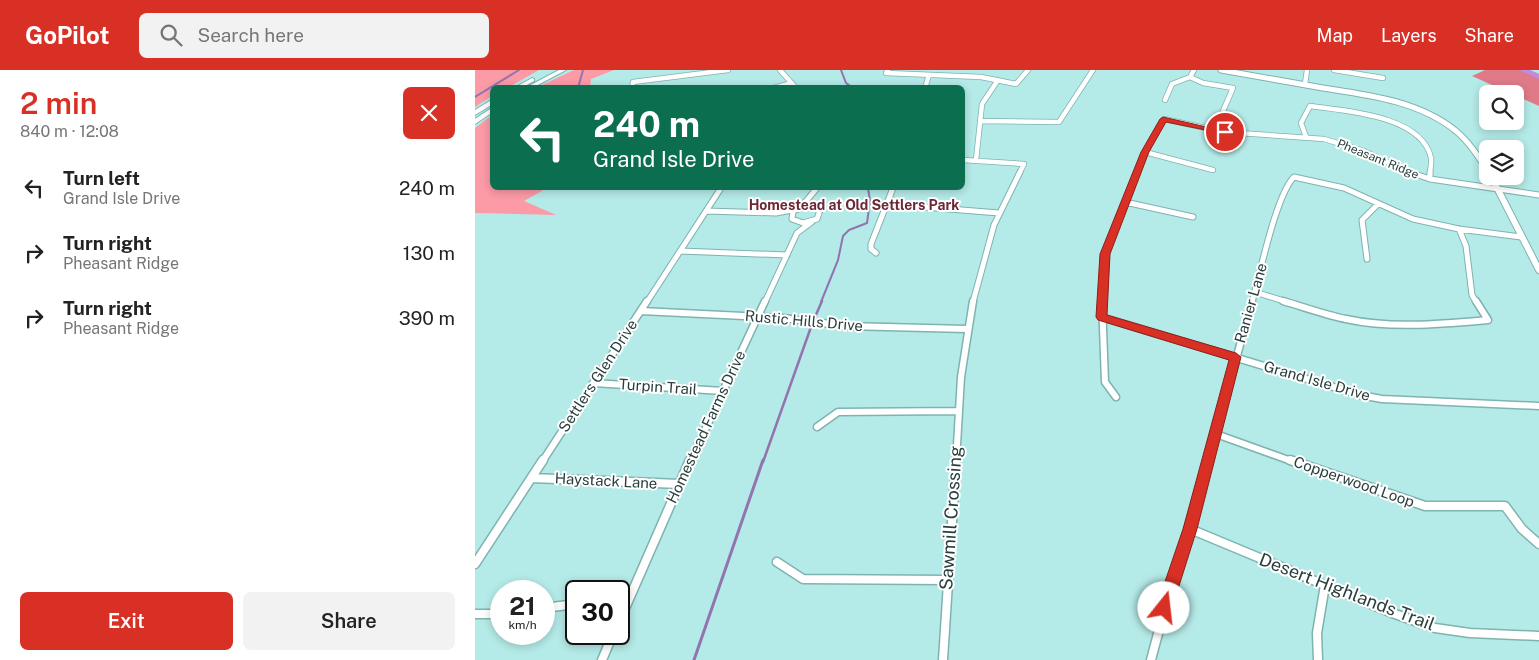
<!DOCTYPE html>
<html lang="en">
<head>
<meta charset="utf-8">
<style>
	:root { --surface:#fff; --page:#f2f2f2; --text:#222; --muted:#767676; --accent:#d93025 }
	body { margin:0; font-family:"Public Sans",sans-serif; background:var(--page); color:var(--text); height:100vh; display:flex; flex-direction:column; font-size:19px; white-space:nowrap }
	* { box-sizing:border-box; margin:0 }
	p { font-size:16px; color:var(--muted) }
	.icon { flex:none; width:28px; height:28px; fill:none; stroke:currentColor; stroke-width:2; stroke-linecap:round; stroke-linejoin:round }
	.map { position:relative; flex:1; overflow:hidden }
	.sheet { display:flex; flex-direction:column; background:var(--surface); width:475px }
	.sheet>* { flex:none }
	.guide { position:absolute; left:15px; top:15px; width:475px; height:105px; border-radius:8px; box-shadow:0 2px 8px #0003; background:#0b6e4f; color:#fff; overflow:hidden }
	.buttons { position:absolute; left:1004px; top:15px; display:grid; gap:10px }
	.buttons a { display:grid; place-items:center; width:45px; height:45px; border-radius:8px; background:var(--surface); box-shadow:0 2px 8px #0003; font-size:25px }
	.speed { position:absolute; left:15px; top:510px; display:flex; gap:10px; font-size:25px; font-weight:700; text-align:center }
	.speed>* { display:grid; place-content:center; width:65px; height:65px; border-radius:50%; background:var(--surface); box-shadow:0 2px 8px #0003; line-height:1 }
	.speed small { font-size:12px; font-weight:400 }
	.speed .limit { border:2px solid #111; border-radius:8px; background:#fff; color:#111 }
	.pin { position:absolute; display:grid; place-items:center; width:42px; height:42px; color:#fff; margin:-21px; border:2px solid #fff; border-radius:50%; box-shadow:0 1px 5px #0007 }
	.me { position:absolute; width:55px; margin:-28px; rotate:16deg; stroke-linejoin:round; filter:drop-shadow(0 0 4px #0008) }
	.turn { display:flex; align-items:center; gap:18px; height:105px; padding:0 20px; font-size:22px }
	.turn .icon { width:65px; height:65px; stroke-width:2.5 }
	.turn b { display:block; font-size:35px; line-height:42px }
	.round { display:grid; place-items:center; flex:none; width:52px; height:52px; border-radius:8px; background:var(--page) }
	.overview { display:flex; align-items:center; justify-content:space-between; height:85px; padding:0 20px }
	h1 { font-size:30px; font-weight:600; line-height:38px; color:var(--accent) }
	.primary-button { display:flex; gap:10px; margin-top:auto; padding:10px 20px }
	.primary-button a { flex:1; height:58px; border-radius:8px; background:var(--accent); color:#fff; font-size:20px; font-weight:600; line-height:58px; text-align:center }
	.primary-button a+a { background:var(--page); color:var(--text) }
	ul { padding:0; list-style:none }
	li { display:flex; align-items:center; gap:15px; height:65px; padding:0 20px }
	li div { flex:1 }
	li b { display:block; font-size:19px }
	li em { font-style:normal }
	header { display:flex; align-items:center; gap:30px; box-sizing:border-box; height:70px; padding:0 25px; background:var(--accent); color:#fff }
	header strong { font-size:24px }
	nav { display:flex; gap:28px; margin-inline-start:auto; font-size:18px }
	.search { width:350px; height:45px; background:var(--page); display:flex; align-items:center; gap:12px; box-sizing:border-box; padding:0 18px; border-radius:8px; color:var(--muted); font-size:19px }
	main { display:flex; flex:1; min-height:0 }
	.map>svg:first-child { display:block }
</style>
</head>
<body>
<header>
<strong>GoPilot</strong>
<div class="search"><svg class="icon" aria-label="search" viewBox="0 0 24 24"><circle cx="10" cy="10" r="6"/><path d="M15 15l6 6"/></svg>Search here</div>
<nav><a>Map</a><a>Layers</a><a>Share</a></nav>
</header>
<main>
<section class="sheet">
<div class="overview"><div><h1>2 min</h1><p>840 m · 12:08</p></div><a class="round" style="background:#d93025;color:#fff"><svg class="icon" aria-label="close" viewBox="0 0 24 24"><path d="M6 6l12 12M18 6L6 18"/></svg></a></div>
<ul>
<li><svg class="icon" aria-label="left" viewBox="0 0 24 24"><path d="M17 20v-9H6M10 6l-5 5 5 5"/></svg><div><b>Turn left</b><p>Grand Isle Drive</p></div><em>240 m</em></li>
<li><svg class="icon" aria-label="right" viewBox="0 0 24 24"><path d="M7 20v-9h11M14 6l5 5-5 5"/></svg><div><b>Turn right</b><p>Pheasant Ridge</p></div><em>130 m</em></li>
<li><svg class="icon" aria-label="right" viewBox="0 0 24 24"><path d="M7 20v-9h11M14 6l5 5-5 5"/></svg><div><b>Turn right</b><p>Pheasant Ridge</p></div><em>390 m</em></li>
</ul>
<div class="primary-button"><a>Exit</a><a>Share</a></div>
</section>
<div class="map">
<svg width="1064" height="590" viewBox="0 0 1064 590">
	<rect width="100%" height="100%" fill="#b4eae7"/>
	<path fill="#fc9aa6" d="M 0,0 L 64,0 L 34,17 L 18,18 L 17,26 L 0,37 Z
		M 99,0 L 139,0 L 116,9 L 115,17 L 63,17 Z
		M 17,45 L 18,118 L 72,118 L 49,131 L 81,145 L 0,143 L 0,58 Z"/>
	<path fill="#e07a88" d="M 1010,0 L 1054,0 L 1064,4 L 1064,36 L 997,6 Z"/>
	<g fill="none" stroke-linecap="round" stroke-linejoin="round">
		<path stroke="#9275ae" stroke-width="2" d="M 366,0 L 371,13 L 378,18
			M 103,18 L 108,0
			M 0,27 L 44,0
			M 346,232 L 363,190 L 368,166 L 374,160 L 392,153 L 395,131 L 393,118"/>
		<path stroke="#9275ae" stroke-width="2.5" d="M 340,247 L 347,231
			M 288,392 L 336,257"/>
		<path stroke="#9275ae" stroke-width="3" d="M 219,590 L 288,390"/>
		<path fill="#c08cde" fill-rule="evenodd" d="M 1044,0 L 1055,0 L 1064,4 L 1064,9 Z"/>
		<defs>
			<path id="minor-far3" d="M 305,0 L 321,18
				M 413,0 L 411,3 L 506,7 L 541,14 L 553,0
				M 859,0 L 908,8
				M 715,7 L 728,13 L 758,18 L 748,41
				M 830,14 L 832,0
				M 157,18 L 158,12 L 253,0
				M 299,18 L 317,13
				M 450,18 L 454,5
				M 690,30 L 697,14 L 715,7 L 719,0
				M 506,51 L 584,52 L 618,0
				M 831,67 L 826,53 L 835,36 C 869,41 947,45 956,88 C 957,93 955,99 955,104
				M 670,82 L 738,100
				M 488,90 L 549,94 L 544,104
				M 501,90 L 507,34 L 523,10
				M 662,104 L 670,82 L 689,49 L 749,62 L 849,69 L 889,81 L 937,104"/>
			<path id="minor-far2" d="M 934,102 L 955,109 L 1064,125
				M 955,109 L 955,102
				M 650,132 L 718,147
				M 412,134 L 524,143
				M 335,135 L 345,140 L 342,149 L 328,153 L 317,149 L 318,141 Z
				M 327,136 L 342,118
				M 231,141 L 301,143 L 322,139
				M 984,159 L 991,176 L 997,225 L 1001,232
				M 205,181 L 312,185
				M 401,183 L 396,179 L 396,174 L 418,118
				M 892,189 L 887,150 L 903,134
				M 780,222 L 812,232
				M 172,232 L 246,118
				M 290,232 L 322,163 L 338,151
				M 498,232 L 519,155 L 545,102
				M 627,232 L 630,184 L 662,102
				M 777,232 C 785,204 801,125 819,107 L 869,118 L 938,149 L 984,159 L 1046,167"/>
			<path id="minor-far1" d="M 627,231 L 630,312 L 641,327
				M 808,231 C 829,237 850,245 871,249 C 916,259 967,254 1013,250 L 1001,231
				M 166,241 L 308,248 L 371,256 L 492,259
				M 626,247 L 885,325 L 907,329 L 1064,336
				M 118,313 L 248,321
				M 342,357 L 363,342 L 483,341
				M 741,364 L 819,392
				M 67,392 L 172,231
				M 215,392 L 290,231
				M 481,392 L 486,307 L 498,231
				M 733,392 L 777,231"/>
			<path id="minor" d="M 815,390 L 950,436 L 1030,436 L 1047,459 L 1064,474
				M 57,408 L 205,414
				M 715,459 L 917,543 L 960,558 L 995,563 L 1064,566
				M 302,492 L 328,509 L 471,510
				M 0,494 L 68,390
				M 69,538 L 101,534
				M 0,544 L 26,544
				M 144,552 L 215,390
				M 127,590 L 138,564
				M 468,590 L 481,390
				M 676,590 C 693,523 715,457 734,390
				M 843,590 L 842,563 L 850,515"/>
			<path id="tertiary-far1" d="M 746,0 C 780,6 814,12 848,18 C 894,25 944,31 981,61 C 994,72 1003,86 1012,100"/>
			<path id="tertiary" d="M 1016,106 L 1064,200"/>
			<path id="secondary" d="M 84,0 L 91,0 L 57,18 L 50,18 Z
				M 57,8 L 59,9 L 59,11 L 46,18 L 39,18 Z
				M 18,29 L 18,34 L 0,45 L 0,40 Z
				M 18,37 L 18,42 L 0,54 L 0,49 Z"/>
		</defs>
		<use href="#minor-far3" stroke="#7eb3b0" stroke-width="6"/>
		<use href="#minor-far2" stroke="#7eb3b0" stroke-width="7"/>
		<use href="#minor-far1" stroke="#7eb3b0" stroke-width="9"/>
		<use href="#minor" stroke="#7eb3b0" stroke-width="11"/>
		<use href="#tertiary-far1" stroke="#7eb3b0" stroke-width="7"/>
		<use href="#tertiary" stroke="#7eb3b0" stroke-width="8"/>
		<use href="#secondary" stroke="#7eb3b0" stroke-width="2"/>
		<use href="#minor-far3" stroke="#fff" stroke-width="4.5"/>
		<use href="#minor-far2" stroke="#fff" stroke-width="5"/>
		<use href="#minor-far1" stroke="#fff" stroke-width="6"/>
		<use href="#minor" stroke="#fff" stroke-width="8"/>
		<use href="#tertiary-far1" stroke="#fff" stroke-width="5"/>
		<use href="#tertiary" stroke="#fff" stroke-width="6"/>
		<use href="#secondary" fill="#fff" fill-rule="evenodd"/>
	</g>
	<path fill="#d93025" stroke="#8d1f18" d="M 688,47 L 753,62 L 750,64 L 691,52 L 674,82 L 635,184 L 632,245 L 761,283 L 766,287 L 722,459 L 697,538 L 695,543 L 689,546 L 684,543 L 681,538 L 708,459 L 754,290 L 623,250 L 621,247 L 625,184 L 666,82 L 685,49 Z"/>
	<g text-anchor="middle" stroke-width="4" stroke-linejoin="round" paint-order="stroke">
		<g font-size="12" fill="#283f3d" stroke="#fff">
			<text transform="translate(903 89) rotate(22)" y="4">Pheasant Ridge</text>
		</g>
		<g font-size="14" font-weight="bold" fill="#6d2734" stroke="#fff">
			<text x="379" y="140">Homestead at Old Settlers Park</text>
		</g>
		<g font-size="15" fill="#283f3d" stroke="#fff">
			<text transform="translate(776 233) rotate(-74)" y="5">Ranier Lane</text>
			<text transform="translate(329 251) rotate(5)" y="5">Rustic Hills Drive</text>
			<text transform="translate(123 306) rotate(-57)" y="5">Settlers Glen Drive</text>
			<text transform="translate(842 311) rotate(16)" y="5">Grand Isle Drive</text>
			<text transform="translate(183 317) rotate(4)" y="5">Turpin Trail</text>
			<text transform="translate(231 357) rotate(-65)" y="5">Homestead Farms Drive</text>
			<text transform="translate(131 411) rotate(3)" y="5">Haystack Lane</text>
			<text transform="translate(879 412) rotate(19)" y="5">Copperwood Loop</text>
		</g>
		<g font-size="18" fill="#283f3d" stroke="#fff">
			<text transform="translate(476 448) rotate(-86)" y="6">Sawmill Crossing</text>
			<text transform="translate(872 522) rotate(21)" y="6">Desert Highlands Trail</text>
		</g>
	</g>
</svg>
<div class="buttons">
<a><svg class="icon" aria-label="search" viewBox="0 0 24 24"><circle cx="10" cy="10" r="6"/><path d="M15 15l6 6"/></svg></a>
<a><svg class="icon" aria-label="layers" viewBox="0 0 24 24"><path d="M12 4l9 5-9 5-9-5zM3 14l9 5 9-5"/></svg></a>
</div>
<div class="speed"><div>21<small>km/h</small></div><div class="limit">30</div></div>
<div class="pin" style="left:750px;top:62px;background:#d93025"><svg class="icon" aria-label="arrive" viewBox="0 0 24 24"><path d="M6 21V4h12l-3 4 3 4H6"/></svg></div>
<svg class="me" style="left:689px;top:538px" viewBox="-20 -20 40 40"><circle r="19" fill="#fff"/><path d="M0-13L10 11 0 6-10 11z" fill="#d93025"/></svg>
<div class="guide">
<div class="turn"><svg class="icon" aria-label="left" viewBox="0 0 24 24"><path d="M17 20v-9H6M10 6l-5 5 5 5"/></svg><div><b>240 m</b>Grand Isle Drive</div></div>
</div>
</div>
</main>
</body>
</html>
